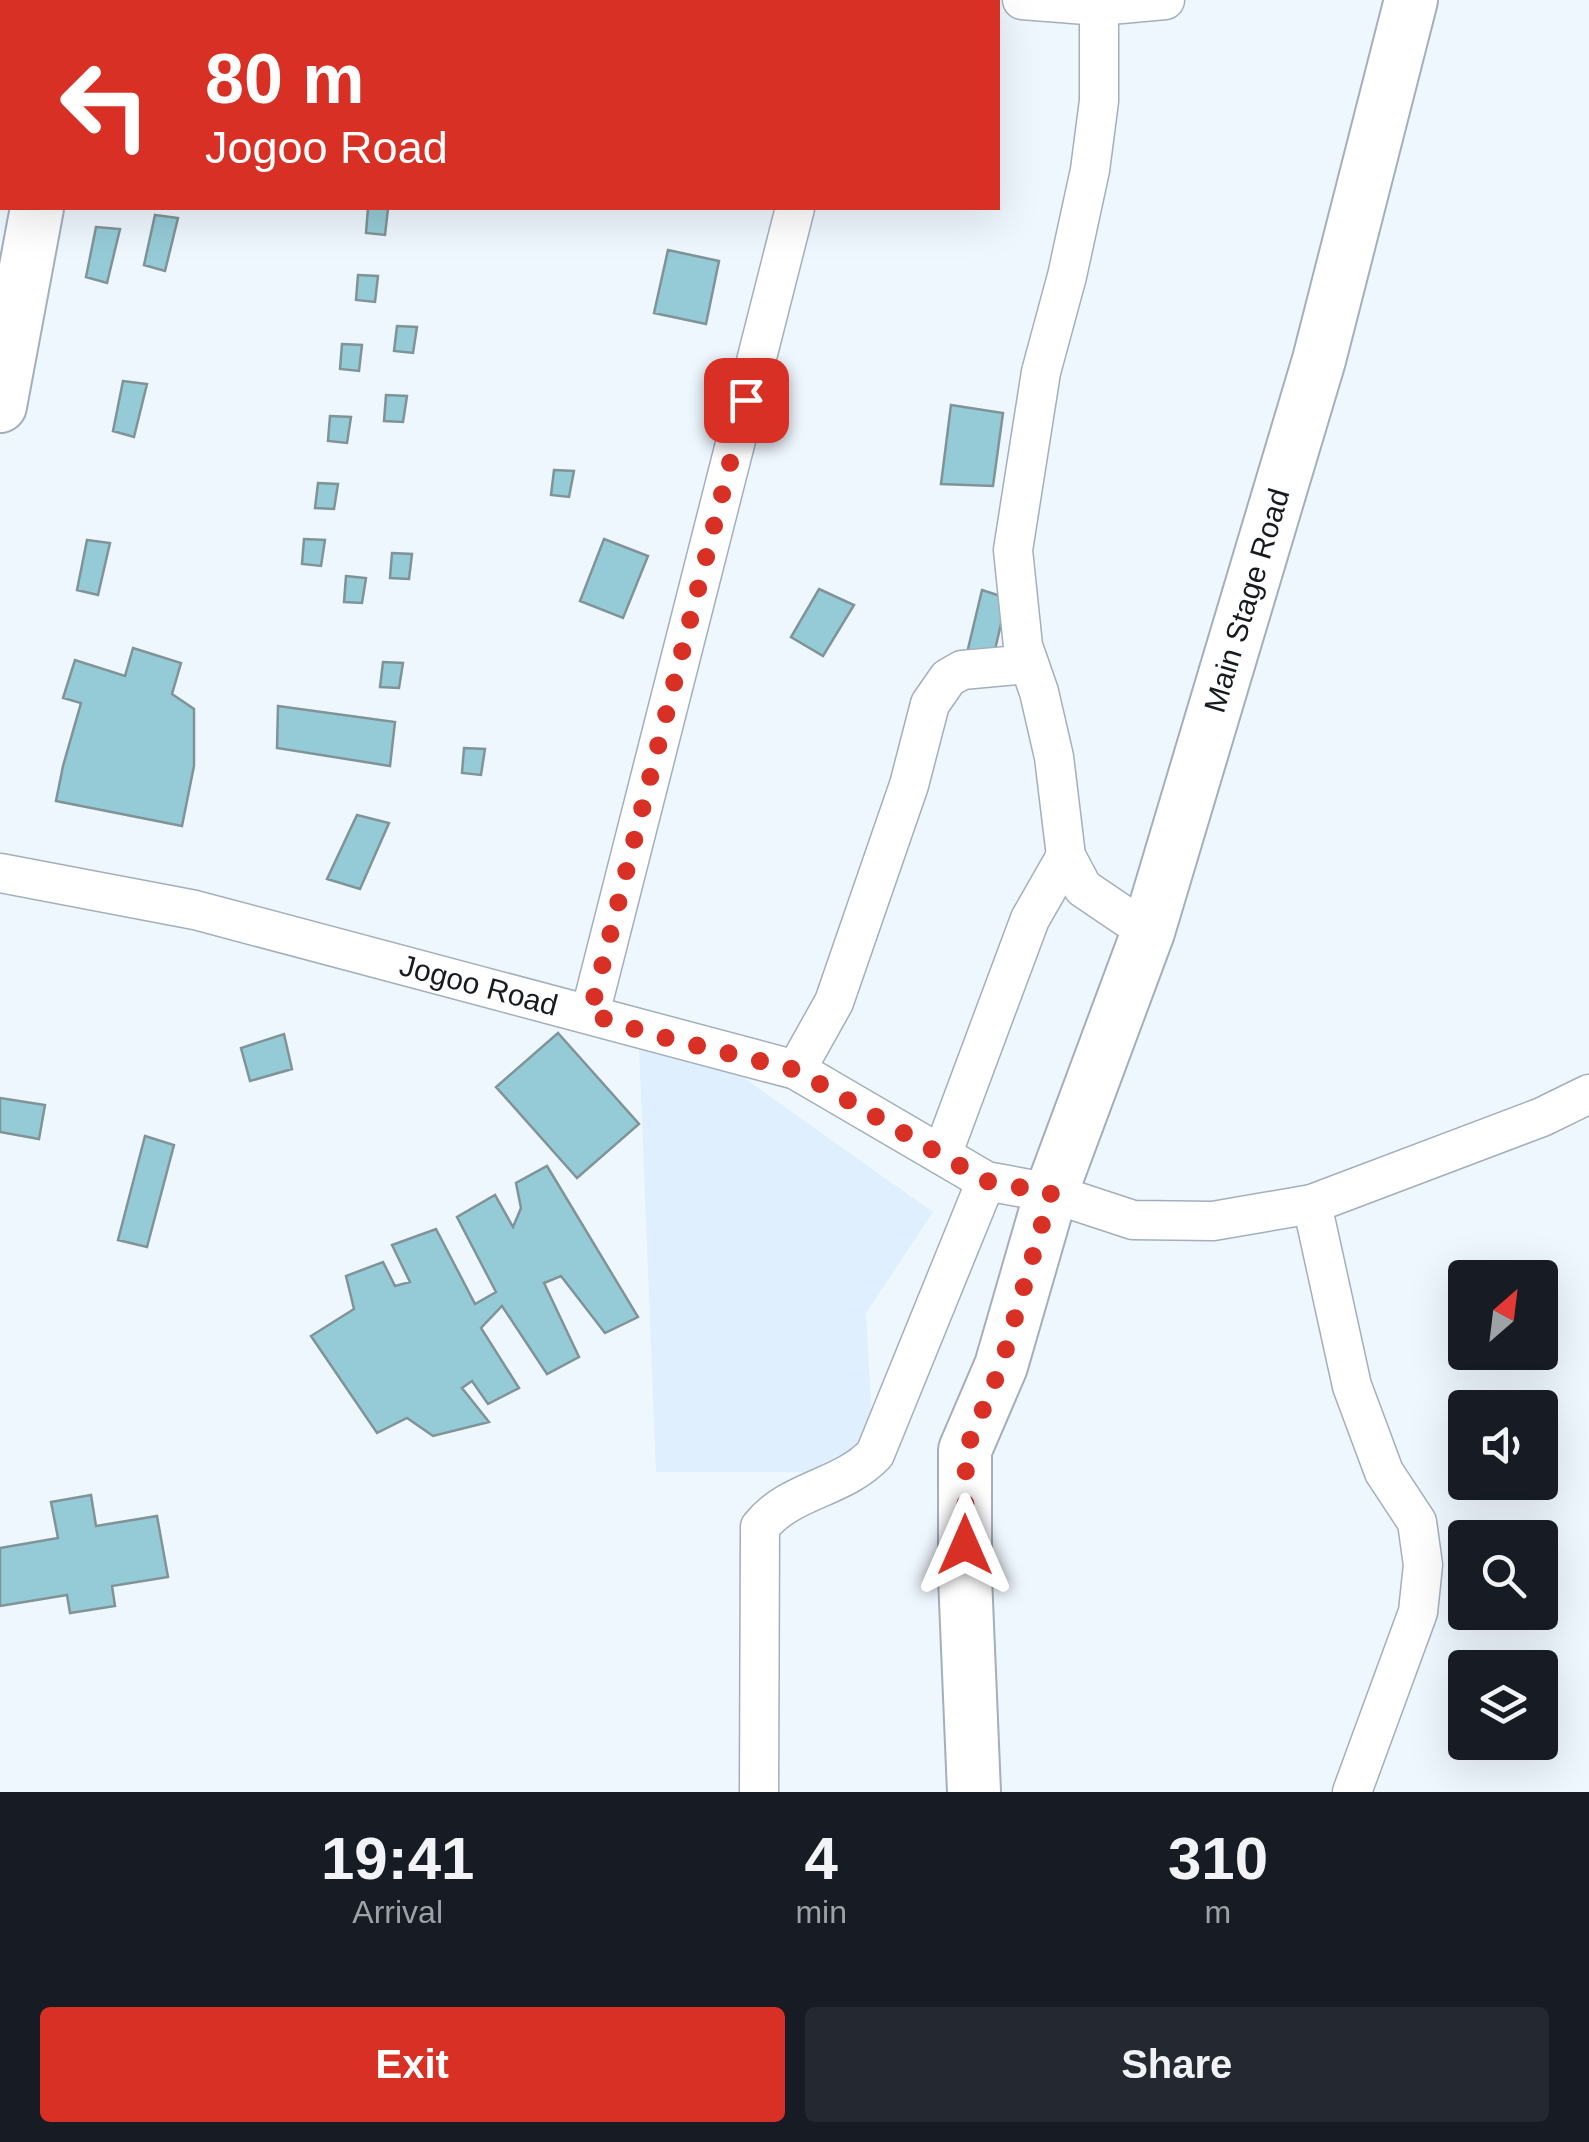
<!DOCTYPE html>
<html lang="en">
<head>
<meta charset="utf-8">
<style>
	:root { --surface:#171b24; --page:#242831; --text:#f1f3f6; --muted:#9ea1a6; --accent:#d93025 }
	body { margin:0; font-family:Arial,sans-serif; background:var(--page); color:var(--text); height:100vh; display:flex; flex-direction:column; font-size:38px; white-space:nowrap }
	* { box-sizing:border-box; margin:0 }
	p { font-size:32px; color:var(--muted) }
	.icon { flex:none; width:55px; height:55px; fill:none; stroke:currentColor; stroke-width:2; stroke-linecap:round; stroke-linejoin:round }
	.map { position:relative; height:1792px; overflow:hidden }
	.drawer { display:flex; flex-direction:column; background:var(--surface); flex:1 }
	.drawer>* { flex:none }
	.guide { position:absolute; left:0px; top:0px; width:1000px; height:210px; box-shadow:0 10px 40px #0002; background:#d93025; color:#fff; overflow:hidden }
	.needle { width:65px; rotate:28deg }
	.fabs { position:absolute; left:1448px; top:1260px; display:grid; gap:20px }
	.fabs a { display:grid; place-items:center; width:110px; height:110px; border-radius:10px; background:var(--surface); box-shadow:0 10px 40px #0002; font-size:50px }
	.pin { position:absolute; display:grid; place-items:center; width:85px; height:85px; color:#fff; margin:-42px; border-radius:20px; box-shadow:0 5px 15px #0006 }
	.me { position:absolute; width:110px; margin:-55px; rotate:0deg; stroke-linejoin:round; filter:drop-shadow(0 0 8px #0008) }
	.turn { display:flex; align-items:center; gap:35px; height:210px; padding:0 40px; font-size:45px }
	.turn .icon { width:130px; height:130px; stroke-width:2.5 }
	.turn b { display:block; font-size:70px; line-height:85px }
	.eta { display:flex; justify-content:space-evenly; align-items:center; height:170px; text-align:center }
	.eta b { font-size:60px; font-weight:800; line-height:70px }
	.primary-button { display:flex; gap:20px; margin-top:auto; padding:20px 40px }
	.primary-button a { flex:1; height:115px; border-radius:10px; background:var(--accent); color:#fff; font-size:40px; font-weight:800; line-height:115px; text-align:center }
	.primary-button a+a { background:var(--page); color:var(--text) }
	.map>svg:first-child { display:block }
</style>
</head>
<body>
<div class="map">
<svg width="1589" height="1792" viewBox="0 0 1589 1792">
	<rect width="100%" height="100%" fill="#eff7fe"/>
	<path fill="#e0effe" d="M 639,1047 L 727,1066 L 933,1212 L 866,1313 L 875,1472 L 656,1472 Z"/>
	<path fill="#95cbd7" stroke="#809397" stroke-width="2.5" d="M 0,0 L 21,0 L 2,2 L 0,110 Z
		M 368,208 L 388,209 L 385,235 L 366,233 Z
		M 155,215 L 178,218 L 165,271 L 144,265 Z
		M 96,227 L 120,229 L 107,283 L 86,277 Z
		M 668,250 L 719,261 L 706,324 L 654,313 Z
		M 358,275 L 378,276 L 375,302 L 356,300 Z
		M 397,326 L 417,327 L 413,353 L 394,351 Z
		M 342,344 L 362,345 L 359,371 L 340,369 Z
		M 123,381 L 147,384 L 134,437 L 113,431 Z
		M 386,395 L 407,396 L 403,422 L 384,421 Z
		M 951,405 L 1003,413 L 993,486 L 941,484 Z
		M 330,416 L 351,417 L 347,443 L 328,441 Z
		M 554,470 L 574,471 L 569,497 L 551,495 Z
		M 318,483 L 338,484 L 334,509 L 315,508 Z
		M 304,539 L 325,540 L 321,566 L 302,564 Z
		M 604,539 L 648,556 L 623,618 L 580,601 Z
		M 87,540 L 110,543 L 98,595 L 77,590 Z
		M 392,553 L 412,554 L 409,579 L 390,578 Z
		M 346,576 L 366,578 L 362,603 L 344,602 Z
		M 819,589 L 854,605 L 823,656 L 791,637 Z
		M 982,590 L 1007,598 L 994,654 L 967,653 Z
		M 133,648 L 181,663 L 172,694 L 194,709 L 194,766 L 182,826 L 56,801 L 63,766 L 81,703 L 63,698 L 75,660 L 125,676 Z
		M 383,662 L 403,663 L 399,688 L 380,687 Z
		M 278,706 L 395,722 L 390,766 L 277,748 Z
		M 464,748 L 485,749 L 481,775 L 462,773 Z
		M 357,815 L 389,823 L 360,889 L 327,879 Z
		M 558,1033 L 639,1124 L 577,1178 L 496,1087 Z
		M 284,1034 L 292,1069 L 250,1081 L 241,1048 Z
		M 0,1098 L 45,1105 L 39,1139 L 0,1132 Z
		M 145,1136 L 174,1145 L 147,1247 L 118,1240 Z
		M 547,1166 L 638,1317 L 605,1333 L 561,1276 L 544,1283 L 579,1357 L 547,1374 L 502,1306 L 481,1328 L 519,1388 L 488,1404 L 472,1381 L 462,1388 L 489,1422 L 433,1436 L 407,1418 L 377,1433 L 311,1336 L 354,1309 L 346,1276 L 383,1262 L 395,1286 L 410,1282 L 392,1245 L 436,1229 L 475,1304 L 496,1292 L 457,1217 L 495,1195 L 513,1227 L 521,1208 L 516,1183 Z
		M 91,1495 L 96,1526 L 157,1516 L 168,1577 L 112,1586 L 115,1606 L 70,1613 L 67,1595 L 0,1606 L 0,1548 L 58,1538 L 51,1502 Z"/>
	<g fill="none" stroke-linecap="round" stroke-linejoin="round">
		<defs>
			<g id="street">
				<path d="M 1022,0 L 1099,6 L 1165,0"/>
				<path d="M 845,2 L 845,0"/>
				<path d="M 1099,6 L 1099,101 L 1090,170 L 1067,276 L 1041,372 L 1013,550 L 1023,646 L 1039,692 L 1054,757 L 1066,856 L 1083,888 L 1148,932"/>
				<path d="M 0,122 L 2,123"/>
				<path id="s1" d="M 0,873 L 195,910 L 796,1070 L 986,1181 L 1051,1193 L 1133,1220 L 1213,1221 L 1312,1204 L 1542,1117 L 1589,1094"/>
				<path d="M 590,1014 L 795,208"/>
				<path d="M 796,1070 L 834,1002 L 909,785 L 930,704 L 948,678 L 962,670 L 1029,664"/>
				<path d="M 942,1155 L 1030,919 L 1066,856"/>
				<path d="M 1312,1204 L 1352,1386 L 1384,1472 L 1417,1522 L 1423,1565 L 1418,1612 L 1352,1792"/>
				<path d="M 759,1792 L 760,1527 C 790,1489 842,1489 875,1454 L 986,1181"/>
			</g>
			<g id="secondary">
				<path d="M 79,2 L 79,0"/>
				<path d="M 0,406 L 37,208"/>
				<path id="s2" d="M 974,1792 L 965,1577 L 965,1450 L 1001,1366 L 1051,1193 L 1148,932 L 1319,360 L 1411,0"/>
			</g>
		</defs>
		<use href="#street" stroke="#a3afbc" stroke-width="41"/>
		<use href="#secondary" stroke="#a3afbc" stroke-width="56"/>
		<use href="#street" stroke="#fff" stroke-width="38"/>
		<use href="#secondary" stroke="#fff" stroke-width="52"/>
	</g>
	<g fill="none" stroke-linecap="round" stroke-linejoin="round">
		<path stroke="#d93025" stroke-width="18" stroke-dasharray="0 32.4" d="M 746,400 L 590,1014 L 650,1034 L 796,1070 L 986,1181 L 1051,1193 L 1001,1366 L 966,1450 L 965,1545"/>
	</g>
	<g text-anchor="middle" stroke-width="10" stroke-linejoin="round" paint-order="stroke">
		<g font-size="30" fill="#161b20" stroke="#fff">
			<text dy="10" stroke="none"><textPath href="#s2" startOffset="1238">Main Stage Road</textPath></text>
			<text dy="10" stroke="none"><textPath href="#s1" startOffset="492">Jogoo Road</textPath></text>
		</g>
	</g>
</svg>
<div class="fabs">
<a><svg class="needle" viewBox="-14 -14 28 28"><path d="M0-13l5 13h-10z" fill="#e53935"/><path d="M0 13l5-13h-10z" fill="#9ea1a6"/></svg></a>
<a><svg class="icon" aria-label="sound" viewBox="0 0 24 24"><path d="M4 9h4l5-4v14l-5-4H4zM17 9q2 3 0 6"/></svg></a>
<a><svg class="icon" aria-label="search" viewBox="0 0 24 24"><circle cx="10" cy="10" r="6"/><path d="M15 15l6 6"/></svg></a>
<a><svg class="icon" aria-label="layers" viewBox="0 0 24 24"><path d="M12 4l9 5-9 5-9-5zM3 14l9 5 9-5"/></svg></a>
</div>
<div class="pin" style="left:746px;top:400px;background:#d93025"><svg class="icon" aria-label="arrive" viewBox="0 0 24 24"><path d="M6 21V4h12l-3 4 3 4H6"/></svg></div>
<svg class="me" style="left:965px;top:1545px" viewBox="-20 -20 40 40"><path d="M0-17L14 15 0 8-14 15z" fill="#d93025" stroke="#fff" stroke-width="4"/></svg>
<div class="guide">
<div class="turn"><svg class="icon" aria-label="left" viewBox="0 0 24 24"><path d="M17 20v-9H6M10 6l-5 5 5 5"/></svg><div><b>80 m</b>Jogoo Road</div></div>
</div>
</div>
<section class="drawer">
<div class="eta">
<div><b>19:41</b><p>Arrival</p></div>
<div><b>4</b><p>min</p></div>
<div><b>310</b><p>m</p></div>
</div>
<div class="primary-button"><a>Exit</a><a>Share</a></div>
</section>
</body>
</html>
